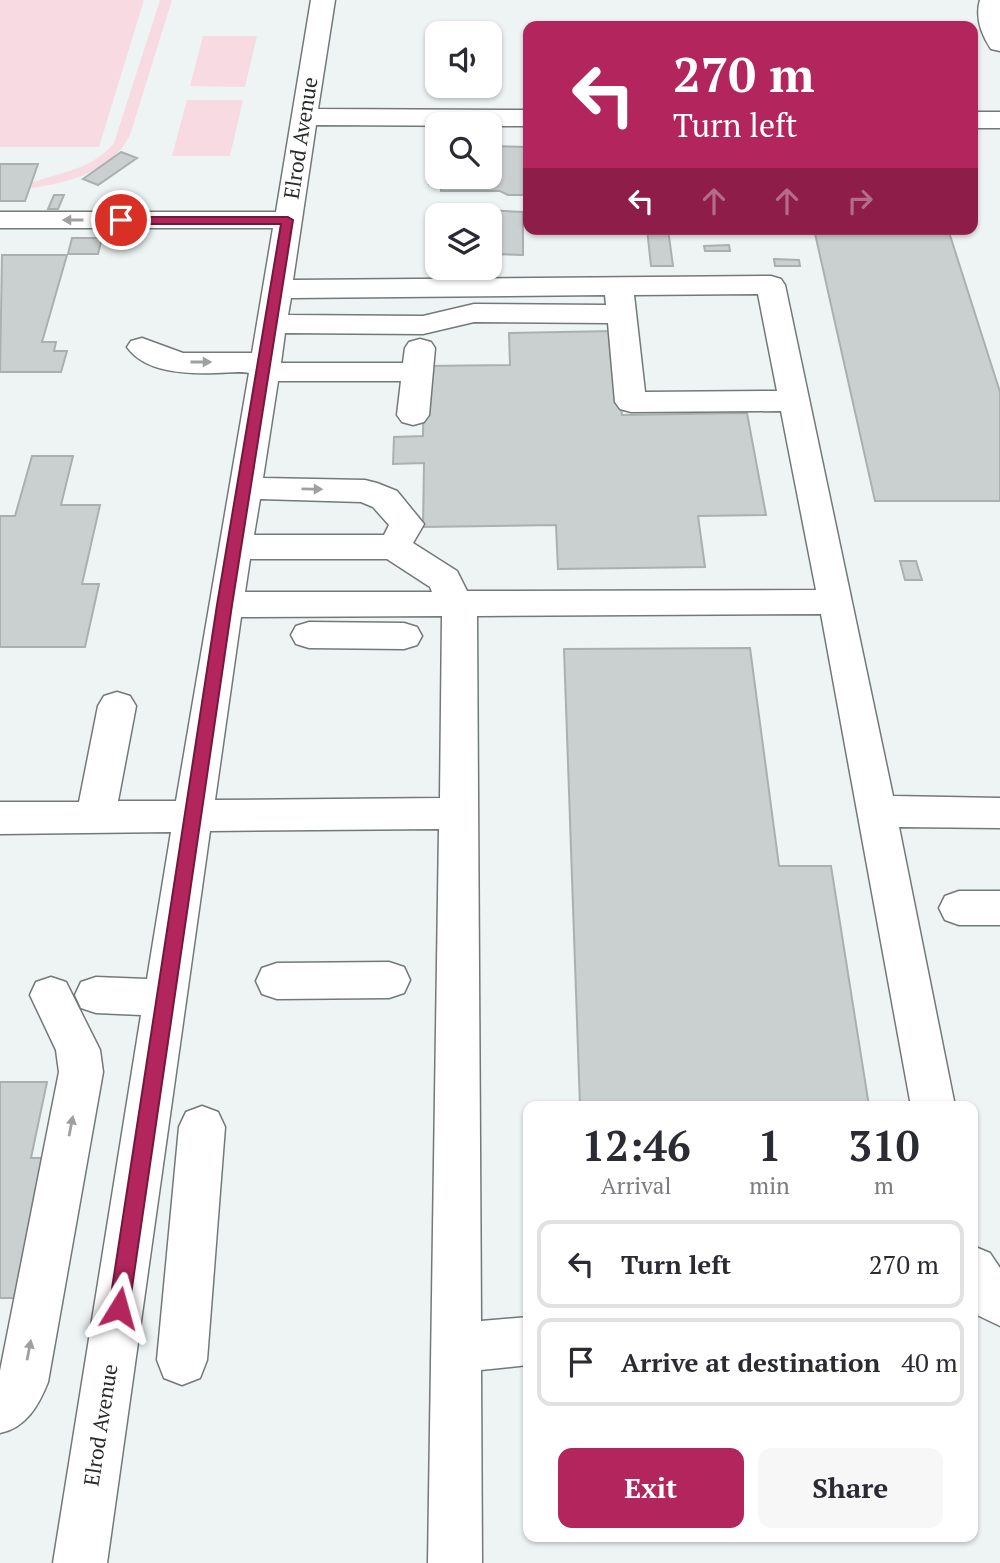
<!DOCTYPE html>
<html lang="en">
<head>
<meta charset="utf-8">
<style>
	:root { --surface:#fff; --page:#f7f7f7; --text:#2b2b33; --muted:#7c7c81; --line:#e1e1e2; --accent:#b2255d }
	body { margin:0; font-family:"PT Serif",serif; background:var(--page); color:var(--text); height:100vh; display:flex; flex-direction:column; font-size:26px; white-space:nowrap }
	* { box-sizing:border-box; margin:0 }
	p { font-size:23px; color:var(--muted) }
	.icon { flex:none; width:38px; height:38px; fill:none; stroke:currentColor; stroke-width:2; stroke-linecap:round; stroke-linejoin:round }
	.map { position:relative; flex:1; overflow:hidden }
	.sheet { position:absolute; left:523px; top:1101px; width:455px; height:441px; display:flex; flex-direction:column; background:var(--surface); border-radius:14px; box-shadow:0 2px 5px #0004 }
	.sheet>* { flex:none }
	.banner { position:absolute; left:523px; top:21px; width:455px; height:214px; border-radius:14px; box-shadow:0 2px 5px #0004; background:#b2255d; color:#fff; overflow:hidden }
	.buttons { position:absolute; left:425px; top:21px; display:grid; gap:14px }
	.buttons a { display:grid; place-items:center; width:77px; height:77px; border-radius:14px; background:var(--surface); box-shadow:0 2px 5px #0004; font-size:35px }
	.pin { position:absolute; display:grid; place-items:center; width:60px; height:60px; color:#fff; margin:-30px; border:4px solid #fff; border-radius:50%; box-shadow:0 2px 7px #0007 }
	.me { position:absolute; width:77px; margin:-38px; rotate:8deg; stroke-linejoin:round; filter:drop-shadow(0 0 5px #0008) }
	.turn { display:flex; align-items:center; gap:24px; height:147px; padding:0 35px; font-size:32px }
	.turn .icon { width:91px; height:91px; stroke-width:2.5 }
	.turn b { display:block; font-size:49px; line-height:60px }
	.lanes { display:flex; align-items:center; height:66px; padding:0 35px; background:#0003; justify-content:center; gap:35px; direction:ltr }
	.lanes .off { opacity:.35 }
	.eta { display:flex; justify-content:space-evenly; align-items:center; height:119px; text-align:center }
	.eta b { font-size:42px; font-weight:700; line-height:49px }
	.button { display:flex; gap:14px; margin-top:auto; padding:14px 35px }
	.button a { flex:1; height:80px; border-radius:14px; background:var(--accent); color:#fff; font-size:28px; font-weight:700; line-height:80px; text-align:center }
	.button a+a { background:var(--page); color:var(--text) }
	ul { padding:0; list-style:none }
	li { display:flex; align-items:center; gap:21px; height:88px; margin:0 14px 10px; padding:0 21px; border:4px solid var(--line); border-radius:14px }
	li div { flex:1 }
	li b { display:block; font-size:26px }
	li em { font-style:normal }
	.map>svg:first-child { display:block }
</style>
</head>
<body>
<div class="map">
<svg width="1000" height="1563" viewBox="0 0 1000 1563">
	<rect width="100%" height="100%" fill="#edf4f3"/>
	<path fill="#f8dbe2" d="M 0,0 L 144,0 L 99,147 L 0,147 Z
		M 160,0 L 172,0 L 131,132 C 114,175 56,186 15,190 C 48,172 88,175 114,143 Z
		M 203,36 L 257,36 L 245,87 L 190,86 Z
		M 187,100 L 243,100 L 230,156 L 172,156 Z"/>
	<path fill="#c9d0cf" stroke="#aab0b0" stroke-width="2" d="M 490,146 L 528,147 L 525,153 L 528,155 L 528,195 L 508,195 L 500,191 L 441,191 L 441,186 L 450,182 L 446,180 L 429,184 L 431,152 L 438,152 L 438,177 L 490,177 Z
		M 121,152 L 137,158 L 98,185 L 83,179 Z
		M 0,164 L 38,164 L 25,201 L 0,201 Z
		M 54,195 L 64,195 L 58,209 L 48,209 Z
		M 465,209 L 523,212 L 523,255 L 490,254 L 490,215 L 444,215 L 447,212 L 465,212 Z
		M 647,229 L 668,229 L 673,266 L 651,266 Z
		M 814,229 L 948,229 L 1000,392 L 1000,501 L 875,501 Z
		M 72,238 L 102,238 L 98,254 L 68,254 Z
		M 729,245 L 730,251 L 705,251 L 704,246 Z
		M 2,255 L 67,255 L 42,342 L 56,342 L 54,351 L 67,351 L 61,372 L 0,372 Z
		M 774,259 L 799,260 L 800,266 L 775,266 Z
		M 613,331 L 622,415 L 747,413 L 766,515 L 698,516 L 705,567 L 558,569 L 556,525 L 423,527 L 424,463 L 393,464 L 394,437 L 423,436 L 424,366 L 510,365 L 509,333 Z
		M 32,456 L 73,456 L 61,505 L 100,505 L 82,584 L 99,584 L 85,647 L 0,647 L 0,516 L 15,516 Z
		M 900,561 L 916,561 L 922,580 L 905,580 Z
		M 750,648 L 779,866 L 831,866 L 869,1106 L 580,1106 L 564,649 Z
		M 0,1082 L 47,1082 L 31,1158 L 51,1158 L 23,1298 L 0,1298 Z"/>
	<g fill="none" stroke-linecap="round" stroke-linejoin="round">
		<defs>
			<path id="minor" d="M 311,0 L 335,0 L 318,109 L 528,110 L 528,126 L 316,125 L 293,280 L 771,276 L 781,279 L 785,285 L 893,796 L 1000,798 L 1000,828 L 899,827 L 955,1106 L 911,1106 L 821,614 L 477,616 L 481,1321 L 528,1317 L 528,1365 L 481,1370 L 482,1563 L 428,1563 L 439,829 L 210,831 L 107,1563 L 53,1563 L 141,1015 L 96,1013 L 81,1008 L 75,995 L 81,982 L 96,977 L 147,979 L 171,832 L 0,834 L 0,802 L 79,802 L 98,706 L 104,696 L 117,692 L 130,696 L 136,706 L 118,801 L 176,801 L 249,373 C 240,371 226,373 216,373 C 187,374 145,373 127,347 L 131,341 L 142,338 L 183,353 L 252,353 L 273,228 L 0,228 L 0,212 L 276,212 ZM 758,294 L 777,391 L 645,392 L 634,295 ZM 605,295 L 606,305 L 474,304 L 423,316 L 288,315 L 291,298 ZM 474,322 L 608,323 L 615,402 L 620,409 L 631,412 L 781,411 L 816,590 L 467,591 L 457,571 L 413,543 L 424,524 L 397,491 L 377,483 L 365,480 L 263,478 L 278,381 L 401,381 L 397,415 L 402,422 L 413,425 L 424,422 L 429,415 L 435,348 L 431,342 L 420,339 L 409,342 L 405,348 L 403,363 L 281,363 L 285,333 L 423,334 ZM 260,499 L 361,502 L 373,507 L 389,525 L 384,535 L 254,535 ZM 250,559 L 387,559 L 430,587 L 432,592 L 245,592 ZM 442,616 L 440,798 L 215,800 L 241,617 Z
				M 980,0 L 1000,0 L 1000,51 L 991,49 C 981,34 975,17 980,0 Z
				M 973,112 L 1000,112 L 1000,128 L 973,128 Z
				M 309,622 L 404,623 L 417,627 L 422,636 L 417,645 L 404,649 L 309,648 L 296,644 L 291,635 L 296,626 Z
				M 959,891 L 1000,891 L 1000,925 L 959,925 L 945,920 L 939,908 L 945,896 Z
				M 389,962 L 404,967 L 410,980 L 404,993 L 389,998 L 277,999 L 262,994 L 256,981 L 262,968 L 277,963 Z
				M 51,977 L 66,982 L 100,1050 L 103,1072 L 48,1382 C 39,1405 26,1428 0,1433 L 0,1371 L 59,1072 L 56,1050 L 30,995 L 36,982 Z
				M 202,1106 L 218,1112 L 225,1127 L 207,1360 L 200,1378 L 182,1385 L 164,1378 L 157,1360 L 179,1127 L 186,1112 Z
				M 973,1246 L 990,1253 L 1000,1268 L 1000,1326 L 973,1313 Z"/>
		</defs>
		<use href="#minor" stroke="#737978" stroke-width="3"/>
		<use href="#minor" fill="#fff" fill-rule="evenodd"/>
	</g>
	<defs><path id="oneway-solid" d="M-6-.8H1V-3.2L6.5 0L1 3.2V.8H-6Z" transform="scale(1.75)"/></defs>
	<g fill="#9fa0a0">
		<use href="#oneway-solid" transform="translate(73 220) rotate(180)"/>
		<use href="#oneway-solid" transform="translate(201 362)"/>
		<use href="#oneway-solid" transform="translate(312 489) rotate(1)"/>
		<use href="#oneway-solid" transform="translate(71 1126) rotate(-79)"/>
		<use href="#oneway-solid" transform="translate(29 1350) rotate(-79)"/>
	</g>
	<path fill="#b2255d" stroke="#74183c" stroke-width="2" d="M 288,217 L 293,220 L 232,605 L 129,1308 L 126,1315 L 119,1318 L 112,1315 L 109,1308 L 217,605 L 281,224 L 121,224 L 115,220 L 121,217 Z"/>
	<g text-anchor="middle" stroke-width="7" stroke-linejoin="round" paint-order="stroke">
		<g font-size="21" fill="#292b2b" stroke="#fff">
			<text transform="translate(301 138) rotate(-81)" y="7">Elrod Avenue</text>
			<text transform="translate(101 1425) rotate(-81)" y="7">Elrod Avenue</text>
		</g>
	</g>
</svg>
<div class="buttons">
<a><svg class="icon" aria-label="sound" viewBox="0 0 24 24"><path d="M4 9h4l5-4v14l-5-4H4zM17 9q2 3 0 6"/></svg></a>
<a><svg class="icon" aria-label="search" viewBox="0 0 24 24"><circle cx="10" cy="10" r="6"/><path d="M15 15l6 6"/></svg></a>
<a><svg class="icon" aria-label="layers" viewBox="0 0 24 24"><path d="M12 4l9 5-9 5-9-5zM3 14l9 5 9-5"/></svg></a>
</div>
<div class="pin" style="left:121px;top:220px;background:#d93025"><svg class="icon" aria-label="arrive" viewBox="0 0 24 24"><path d="M6 21V4h12l-3 4 3 4H6"/></svg></div>
<svg class="me" style="left:119px;top:1308px" viewBox="-20 -20 40 40"><path d="M0-17L14 15 0 8-14 15z" fill="#b2255d" stroke="#fff" stroke-width="4"/></svg>
<div class="banner">
<div class="turn"><svg class="icon" aria-label="left" viewBox="0 0 24 24"><path d="M17 20v-9H6M10 6l-5 5 5 5"/></svg><div><b>270 m</b>Turn left</div></div>
<div class="lanes"><svg class="icon" aria-label="left" viewBox="0 0 24 24"><path d="M17 20v-9H6M10 6l-5 5 5 5"/></svg><svg class="icon off" aria-label="ahead" viewBox="0 0 24 24"><path d="M12 20V5M6 11l6-6 6 6"/></svg><svg class="icon off" aria-label="ahead" viewBox="0 0 24 24"><path d="M12 20V5M6 11l6-6 6 6"/></svg><svg class="icon off" aria-label="right" viewBox="0 0 24 24"><path d="M7 20v-9h11M14 6l5 5-5 5"/></svg></div>
</div>
<section class="sheet">
<div class="eta">
<div><b>12:46</b><p>Arrival</p></div>
<div><b>1</b><p>min</p></div>
<div><b>310</b><p>m</p></div>
</div>
<ul>
<li><svg class="icon" aria-label="left" viewBox="0 0 24 24"><path d="M17 20v-9H6M10 6l-5 5 5 5"/></svg><div><b>Turn left</b></div><em>270 m</em></li>
<li><svg class="icon" aria-label="arrive" viewBox="0 0 24 24"><path d="M6 21V4h12l-3 4 3 4H6"/></svg><div><b>Arrive at destination</b></div><em>40 m</em></li>
</ul>
<div class="button"><a>Exit</a><a>Share</a></div>
</section>
</div>
</body>
</html>
